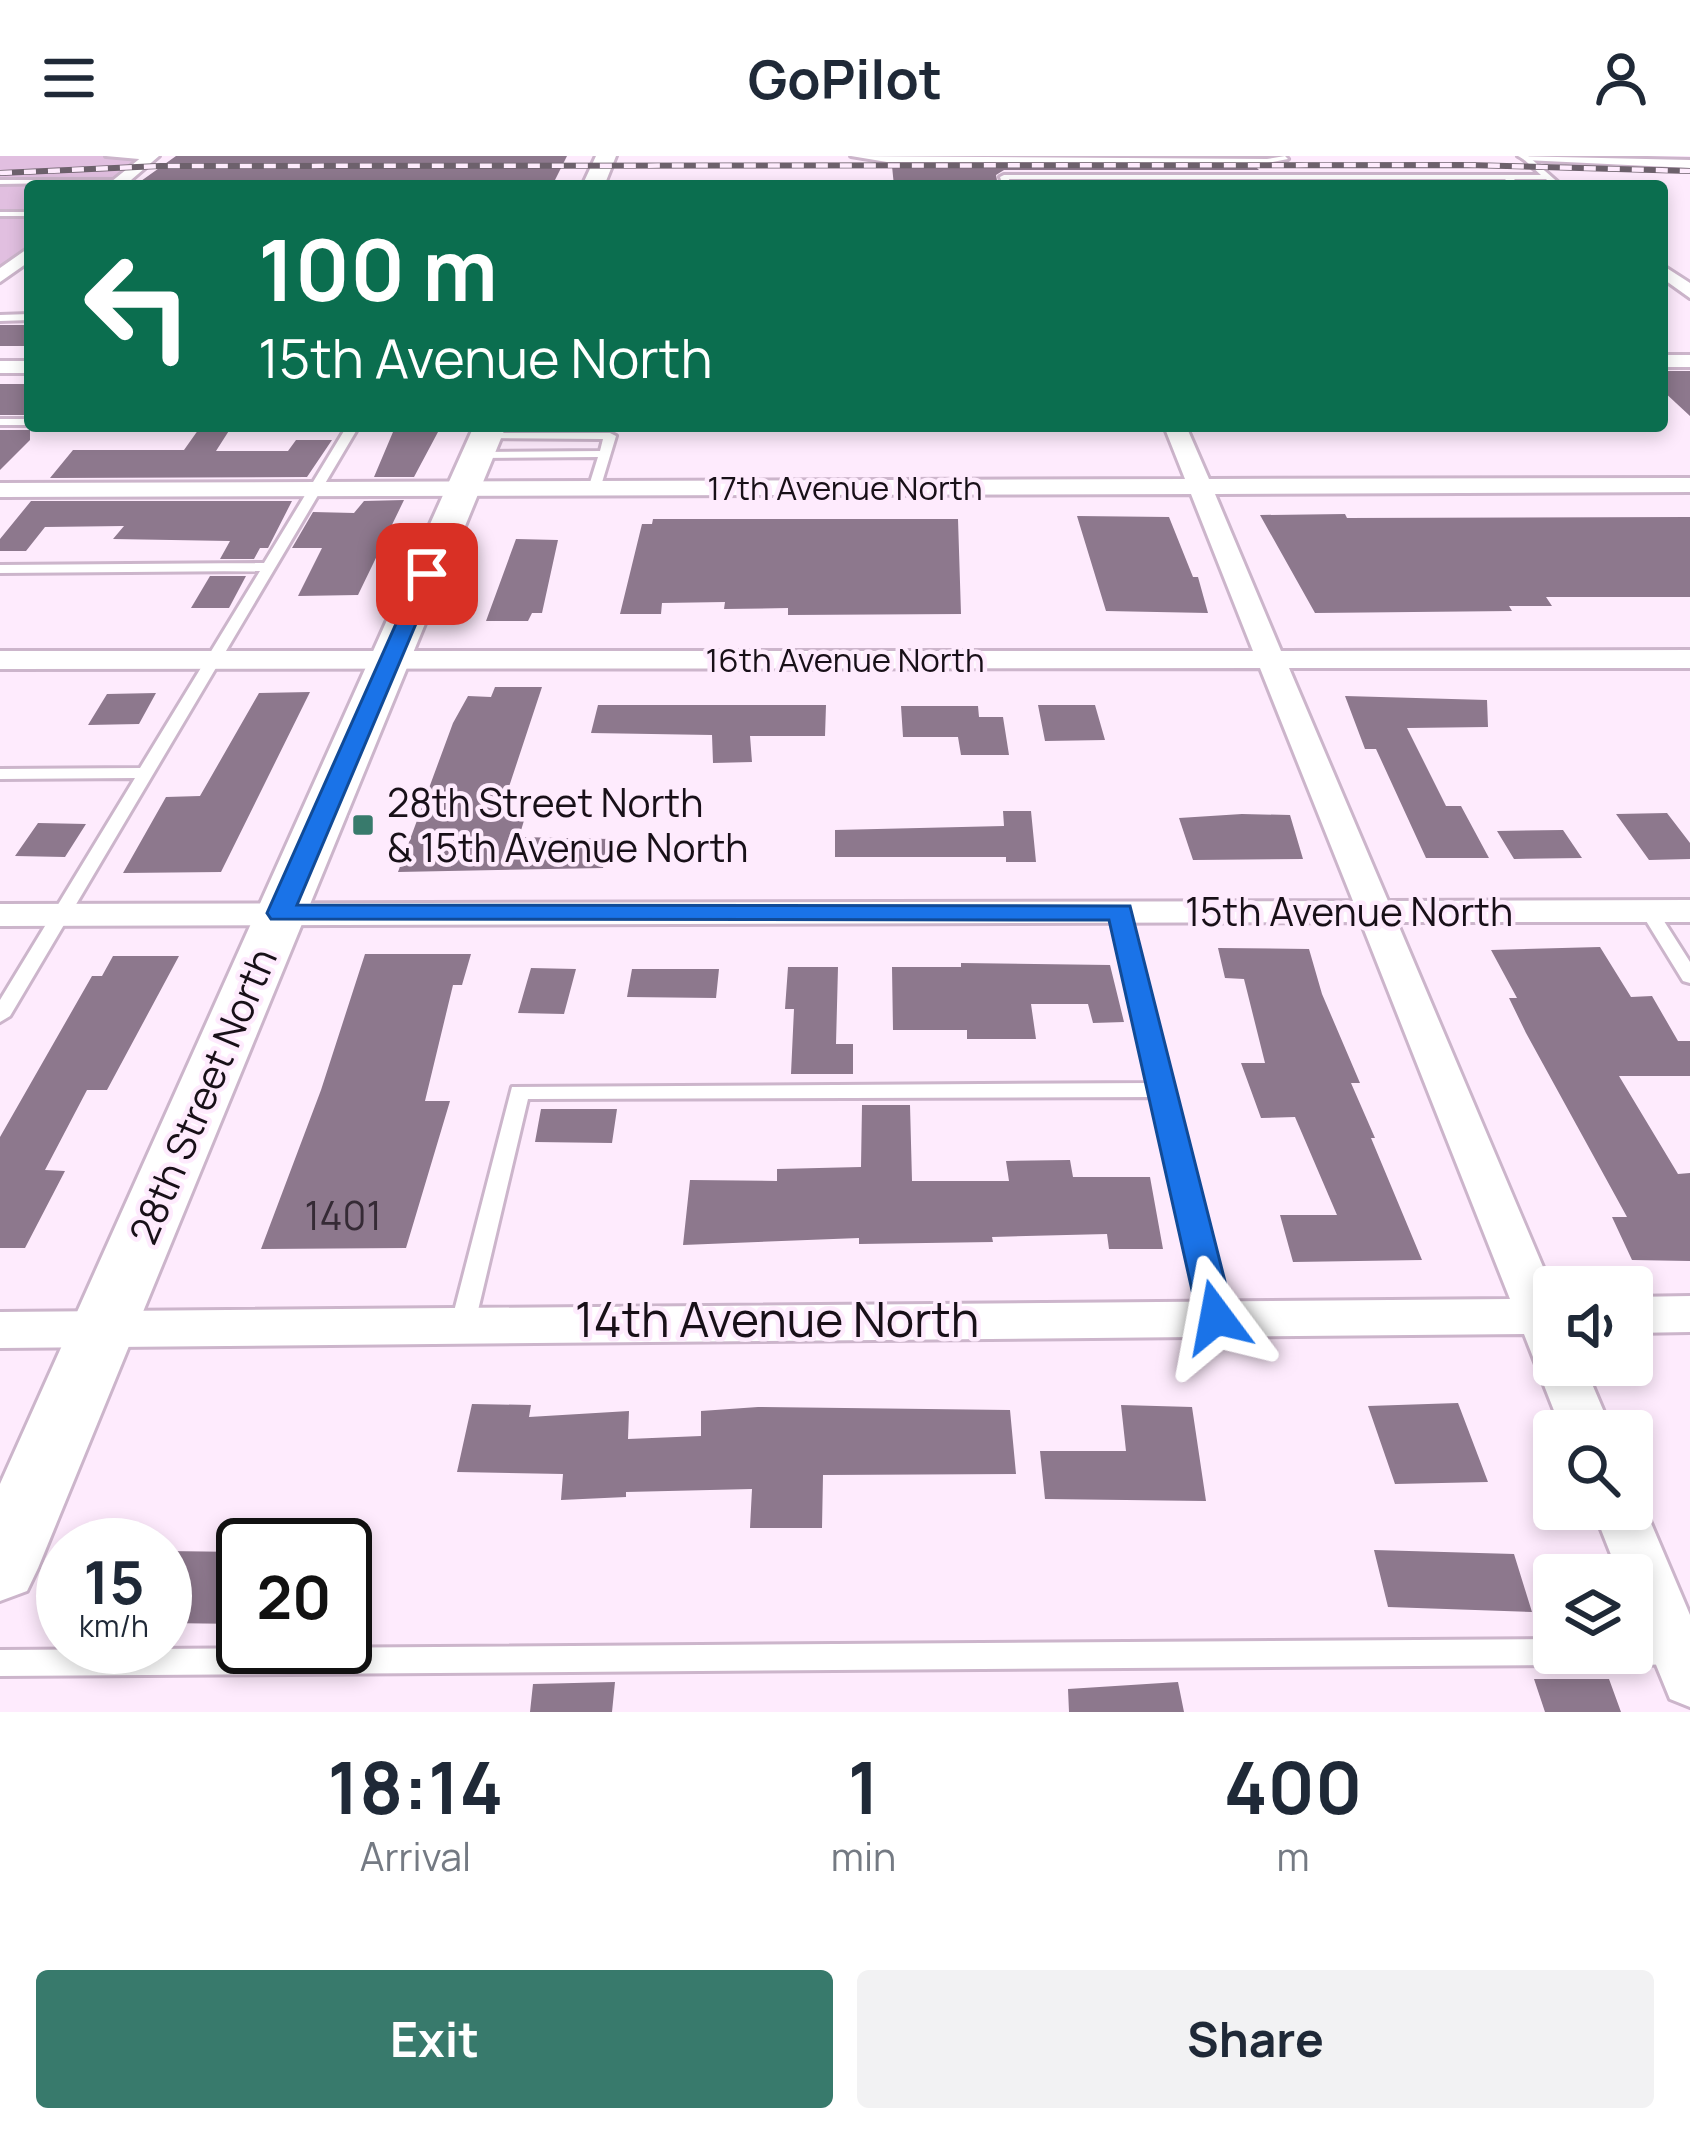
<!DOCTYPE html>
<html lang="en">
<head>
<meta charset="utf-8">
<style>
	:root { --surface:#fff; --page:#f2f2f3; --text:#1f2937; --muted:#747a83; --accent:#387a6c }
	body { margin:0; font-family:Manrope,sans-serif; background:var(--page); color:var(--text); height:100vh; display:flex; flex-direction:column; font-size:45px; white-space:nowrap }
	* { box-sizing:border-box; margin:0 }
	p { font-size:39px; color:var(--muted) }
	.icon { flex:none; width:66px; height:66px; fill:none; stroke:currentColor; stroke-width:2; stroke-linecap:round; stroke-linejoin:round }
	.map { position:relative; height:1556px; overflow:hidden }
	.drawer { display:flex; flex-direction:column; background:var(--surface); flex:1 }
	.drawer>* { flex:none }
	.hud { position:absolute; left:24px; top:24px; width:1644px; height:252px; border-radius:12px; box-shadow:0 6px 18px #0003; background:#0b6e4f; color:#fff; overflow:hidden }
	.buttons { position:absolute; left:1533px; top:1110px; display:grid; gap:24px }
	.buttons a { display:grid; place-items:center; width:120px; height:120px; border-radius:12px; background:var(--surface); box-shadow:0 6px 18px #0003; font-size:60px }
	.speed { position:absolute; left:36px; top:1362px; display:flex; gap:24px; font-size:60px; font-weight:700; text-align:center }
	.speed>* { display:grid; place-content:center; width:156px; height:156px; border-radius:50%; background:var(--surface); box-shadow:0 6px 18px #0003; line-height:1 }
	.speed small { font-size:30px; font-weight:400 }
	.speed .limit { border:6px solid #111; border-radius:18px; background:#fff; color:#111 }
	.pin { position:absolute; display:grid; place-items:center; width:102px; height:102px; color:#fff; margin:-51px; border-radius:24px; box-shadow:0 6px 18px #0006 }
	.me { position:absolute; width:132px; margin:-66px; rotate:347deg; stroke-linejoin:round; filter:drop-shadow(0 0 9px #0008) }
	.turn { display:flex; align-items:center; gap:42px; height:252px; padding:0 36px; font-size:54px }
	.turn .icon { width:156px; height:156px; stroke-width:2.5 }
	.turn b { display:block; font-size:84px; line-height:102px }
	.eta { display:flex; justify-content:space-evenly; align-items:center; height:204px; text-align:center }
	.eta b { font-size:72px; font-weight:700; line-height:84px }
	.primary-button { display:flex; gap:24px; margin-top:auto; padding:24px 36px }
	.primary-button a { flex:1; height:138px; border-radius:12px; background:var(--accent); color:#fff; font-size:48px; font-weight:700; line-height:138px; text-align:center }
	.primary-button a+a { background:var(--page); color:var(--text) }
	header { display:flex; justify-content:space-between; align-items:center; height:156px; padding:0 36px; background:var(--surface); font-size:54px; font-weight:700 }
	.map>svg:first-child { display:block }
</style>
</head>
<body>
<header><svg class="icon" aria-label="menu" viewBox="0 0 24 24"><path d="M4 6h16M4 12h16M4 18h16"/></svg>GoPilot<svg class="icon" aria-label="person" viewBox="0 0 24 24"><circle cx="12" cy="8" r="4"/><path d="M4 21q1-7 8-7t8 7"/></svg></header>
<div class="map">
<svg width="1690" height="1556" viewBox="0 0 1690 1556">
	<rect width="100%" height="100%" fill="#feebfd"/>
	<path fill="#e1bfe0" d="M 0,0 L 143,0 L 104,30 L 30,30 L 30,88 L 0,111 Z"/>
	<path fill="#8d788d" d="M 176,0 L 567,0 L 552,30 L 134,30 Z
		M 892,10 L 1256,11 L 1259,14 L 1004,14 L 996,19 L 998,30 L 894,30 Z
		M 1015,28 L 1268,28 L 1270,30 L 1015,30 Z
		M 0,169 L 30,169 L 30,190 L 0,190 Z
		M 1662,215 L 1690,215 L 1690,260 L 1662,234 Z
		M 0,228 L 30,228 L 30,259 L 0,259 Z
		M 201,270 L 232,270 L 216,295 L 288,295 L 296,284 L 332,284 L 307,321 L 50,322 L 73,294 L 184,294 Z
		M 0,274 L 30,274 L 30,284 L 0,314 Z
		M 393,276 L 438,276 L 414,321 L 374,321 Z
		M 404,344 L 358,439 L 298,440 L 322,392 L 292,392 L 313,356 L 354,357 L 364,345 Z
		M 31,345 L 292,345 L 268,392 L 260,392 L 254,403 L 220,403 L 230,385 L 113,383 L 124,370 L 45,371 L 26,395 L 0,395 L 0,383 Z
		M 1345,358 L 1347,362 L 1690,361 L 1690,441 L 1546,441 L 1552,450 L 1509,450 L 1512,455 L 1315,457 L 1260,359 Z
		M 1077,360 L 1169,361 L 1193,421 L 1198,421 L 1208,457 L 1106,455 Z
		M 653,363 L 958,363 L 961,458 L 788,459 L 788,452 L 724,453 L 725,446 L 662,447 L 661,458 L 620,458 L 642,368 L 652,368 Z
		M 516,383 L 558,384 L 542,457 L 532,457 L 528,465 L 486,465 Z
		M 210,420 L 246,420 L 229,452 L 191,452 Z
		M 495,531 L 542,531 L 500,658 L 526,658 L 519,681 L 610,683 L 603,712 L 398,716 L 453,567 L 468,540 L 491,541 Z
		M 310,536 L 221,716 L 123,717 L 166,641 L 200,640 L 259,537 Z
		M 156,537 L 139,568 L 88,569 L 107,538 Z
		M 1345,540 L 1487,544 L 1488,571 L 1407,572 L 1446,650 L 1461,650 L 1489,702 L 1426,702 L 1376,593 L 1365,593 Z
		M 598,549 L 826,549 L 825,580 L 750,580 L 752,606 L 713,607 L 712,579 L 591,577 Z
		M 1038,549 L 1095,549 L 1105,584 L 1045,585 Z
		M 901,550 L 978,550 L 979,561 L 1003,561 L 1009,599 L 961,599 L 958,581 L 903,581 Z
		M 1003,655 L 1031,655 L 1036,706 L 1006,706 L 1006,701 L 835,701 L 835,674 L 1004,670 Z
		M 1667,657 L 1690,687 L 1690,703 L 1649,704 L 1616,658 Z
		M 1242,658 L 1290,659 L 1303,703 L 1193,704 L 1179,662 Z
		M 38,667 L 86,668 L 65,701 L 15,700 Z
		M 1563,674 L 1582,702 L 1514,703 L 1497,675 Z
		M 1600,791 L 1631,841 L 1652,840 L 1678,885 L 1690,885 L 1690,920 L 1619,920 L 1678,1018 L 1690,1017 L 1690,1105 L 1632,1104 L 1612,1061 L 1627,1061 L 1526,877 L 1509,842 L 1517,842 L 1491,794 Z
		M 1218,792 L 1309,793 L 1322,838 L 1360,927 L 1351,927 L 1375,982 L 1371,982 L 1422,1104 L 1293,1106 L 1280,1059 L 1337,1059 L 1295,961 L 1261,962 L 1241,907 L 1265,907 L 1244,823 L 1225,822 Z
		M 365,798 L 471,798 L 462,829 L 453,829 L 425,945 L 450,945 L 406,1092 L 261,1093 L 321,934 Z
		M 113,800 L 179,800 L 107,934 L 87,934 L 45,1014 L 65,1015 L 25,1092 L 0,1092 L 0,981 L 92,820 L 102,820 Z
		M 961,807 L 1110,809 L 1124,866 L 1093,867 L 1088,848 L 1031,848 L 1036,883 L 967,883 L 967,874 L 893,874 L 892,811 L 961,811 Z
		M 788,811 L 838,811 L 836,888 L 853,888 L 853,918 L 791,918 L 794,853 L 785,853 Z
		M 531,812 L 576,813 L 564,858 L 518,857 Z
		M 632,813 L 719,813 L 716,842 L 627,841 Z
		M 862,949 L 910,949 L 912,1025 L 1009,1025 L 1006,1005 L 1070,1004 L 1073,1021 L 1150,1021 L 1163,1093 L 1109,1093 L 1107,1078 L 992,1081 L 993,1086 L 859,1088 L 859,1082 L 683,1089 L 690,1024 L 777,1025 L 777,1013 L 861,1011 Z
		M 541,953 L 617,953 L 612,987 L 535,986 Z
		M 1458,1247 L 1488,1326 L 1395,1328 L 1368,1250 Z
		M 472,1248 L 531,1249 L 529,1261 L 629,1255 L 628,1283 L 701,1280 L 701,1255 L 758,1251 L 1010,1254 L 1016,1318 L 823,1319 L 822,1372 L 750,1372 L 752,1333 L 626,1336 L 626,1341 L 561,1344 L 563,1318 L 457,1316 Z
		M 1121,1249 L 1192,1251 L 1206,1345 L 1045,1343 L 1040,1295 L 1126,1295 Z
		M 1374,1394 L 1514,1398 L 1532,1456 L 1388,1451 Z
		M 165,1395 L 243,1396 L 243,1468 L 165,1467 Z
		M 1534,1523 L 1609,1523 L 1621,1556 L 1545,1556 Z
		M 615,1526 L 612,1556 L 530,1556 L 533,1528 Z
		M 1178,1526 L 1184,1556 L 1069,1556 L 1068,1533 Z"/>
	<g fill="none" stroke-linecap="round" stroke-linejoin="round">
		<defs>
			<path id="lane" d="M 106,0 L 151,0 L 154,2 L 150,4 Z
				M 851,0 L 1267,3 L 1285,0 L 1288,3 L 1267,7 L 887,6 Z
				M 1520,0 L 1528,0 L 1562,30 L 1553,30 L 1546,23 L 1514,23 L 1521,30 L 1512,30 L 1505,23 L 1009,23 L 1011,30 L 1003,30 L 1000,21 L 1004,19 L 1541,19 Z
				M 0,24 L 119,24 L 123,26 L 0,28 Z
				M 0,56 L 30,56 L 30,60 L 0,60 Z
				M 30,158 L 30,164 L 0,165 L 0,159 Z
				M 0,263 L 30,263 L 30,269 L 0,269 Z
				M 347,270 L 359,270 L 10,860 L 0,866 L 0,844 L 135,622 L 0,623 L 0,613 L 140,612 L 260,415 L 0,417 L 0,409 L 264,407 Z
				M 485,277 L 610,277 L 616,280 L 600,333 L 594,337 L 588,333 L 598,301 L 477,302 L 471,299 L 477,296 L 600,295 L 603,283 L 481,282 L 481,278 Z
				M 1649,750 L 1655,751 L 1690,806 L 1690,827 L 1683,825 L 1640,755 Z
				M 1120,751 L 1129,756 L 1228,1161 L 1224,1167 L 1216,1170 L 1208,1167 L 1204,1161 L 1153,941 L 528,943 L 475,1167 L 471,1173 L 463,1176 L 455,1173 L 451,1167 L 512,931 L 1150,927 L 1111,756 Z
				M 1690,1482 L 1690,1508 L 1632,1509 L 1622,1505 L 1619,1497 L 1632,1497 L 1632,1483 Z
				M 1554,1483 L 1554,1497 L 1567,1497 L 1564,1505 L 1554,1509 L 0,1520 L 0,1494 Z"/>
			<path id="street" d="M 143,0 L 159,0 L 124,30 L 106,30 Z
				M 1518,0 L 1690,4 L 1690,12 L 1525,4 Z
				M 30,91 L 30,105 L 0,126 L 0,112 Z
				M 1662,109 L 1690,127 L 1690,142 L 1662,122 Z
				M 1662,199 L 1690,199 L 1690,211 L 1662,211 Z
				M 0,205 L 30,205 L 30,217 L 0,217 Z
				M 1164,270 L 1186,270 L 1209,323 L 1690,322 L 1690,336 L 1215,338 L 1281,495 L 1690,494 L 1690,512 L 1289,512 L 1388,745 L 1690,744 L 1690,766 L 1397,766 L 1554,1137 L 1554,1209 L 1584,1209 L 1612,1275 L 1562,1275 L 1524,1178 L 0,1192 L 0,1156 L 1510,1143 L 1361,766 L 0,770 L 0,748 L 1353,745 L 1260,512 L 0,513 L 0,495 L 1253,495 L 1191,338 L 0,341 L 0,327 L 1185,323 Z
				M 1690,1140 L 1690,1176 L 1632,1177 L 1632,1141 Z
				M 1632,1336 L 1645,1353 L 1690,1459 L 1690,1551 L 1670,1543 L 1632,1450 L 1632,1419 L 1619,1419 L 1593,1353 L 1632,1353 Z"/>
			<path id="secondary" d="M 596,0 L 616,0 L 604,30 L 582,30 Z
				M 474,270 L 506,270 L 38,1412 L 27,1435 L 0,1445 L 0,1328 Z"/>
		</defs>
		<use href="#lane" stroke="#ccb5cb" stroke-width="6"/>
		<use href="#street" stroke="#ccb5cb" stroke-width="6"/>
		<use href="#secondary" stroke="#ccb5cb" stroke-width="6"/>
		<use href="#lane" fill="#fff" fill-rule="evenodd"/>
		<use href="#street" fill="#fff" fill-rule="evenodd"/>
		<use href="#secondary" fill="#fff" fill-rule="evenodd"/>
		<defs>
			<path id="rail" d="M 0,17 L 160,10 L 1468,9 L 1690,15"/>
		</defs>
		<use href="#rail" stroke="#6d616c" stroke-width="6"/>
		<use href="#rail" stroke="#feebfd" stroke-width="4.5" stroke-dasharray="12" stroke-linecap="butt"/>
	</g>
	<path fill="#1a73e8" stroke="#114b97" stroke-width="3" d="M 420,414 L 437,418 L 297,749 L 1130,750 L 1234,1161 L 1228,1170 L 1216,1174 L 1203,1170 L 1198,1161 L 1109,764 L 271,763 L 267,757 Z"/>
	<rect fill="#387a6c" stroke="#feebfd" stroke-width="4.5" x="351" y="657" width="24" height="24" rx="6"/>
	<g text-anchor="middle" stroke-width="9" stroke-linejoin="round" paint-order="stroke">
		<g font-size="33" fill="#181018" stroke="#feebfd">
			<text x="845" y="344">17th Avenue North</text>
			<text x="845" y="516">16th Avenue North</text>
		</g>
		<g font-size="39" fill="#181018" stroke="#feebfd" text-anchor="start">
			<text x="387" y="661">28th Street North<tspan x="387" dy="45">&amp; 15th Avenue North</tspan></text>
		</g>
		<g font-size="39" fill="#181018" stroke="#feebfd">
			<text x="1349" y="770">15th Avenue North</text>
			<text transform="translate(203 940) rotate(-67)" y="14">28th Street North</text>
		</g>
		<g font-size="39" fill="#352a35">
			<text x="343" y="1074">1401</text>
		</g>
		<g font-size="48" fill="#181018" stroke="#feebfd">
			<text x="777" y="1181">14th Avenue North</text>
		</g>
	</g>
</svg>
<div class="buttons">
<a><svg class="icon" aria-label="sound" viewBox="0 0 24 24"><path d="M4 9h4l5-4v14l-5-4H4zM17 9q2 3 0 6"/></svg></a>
<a><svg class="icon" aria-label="search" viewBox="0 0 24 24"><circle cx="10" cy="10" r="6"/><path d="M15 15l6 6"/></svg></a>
<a><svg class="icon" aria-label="layers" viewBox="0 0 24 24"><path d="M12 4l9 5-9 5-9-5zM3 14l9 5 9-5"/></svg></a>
</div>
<div class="speed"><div>15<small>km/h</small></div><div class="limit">20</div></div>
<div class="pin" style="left:427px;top:418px;background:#d93025"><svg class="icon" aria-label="arrive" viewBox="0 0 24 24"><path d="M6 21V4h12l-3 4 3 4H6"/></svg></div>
<svg class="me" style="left:1216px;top:1161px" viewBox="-20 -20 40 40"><path d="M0-17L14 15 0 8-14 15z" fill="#1a73e8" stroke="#fff" stroke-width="4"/></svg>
<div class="hud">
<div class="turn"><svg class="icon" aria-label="left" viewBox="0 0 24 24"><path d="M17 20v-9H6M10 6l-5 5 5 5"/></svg><div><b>100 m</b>15th Avenue North</div></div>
</div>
</div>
<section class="drawer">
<div class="eta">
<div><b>18:14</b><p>Arrival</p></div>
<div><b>1</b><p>min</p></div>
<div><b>400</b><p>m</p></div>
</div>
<div class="primary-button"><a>Exit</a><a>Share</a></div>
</section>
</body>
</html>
